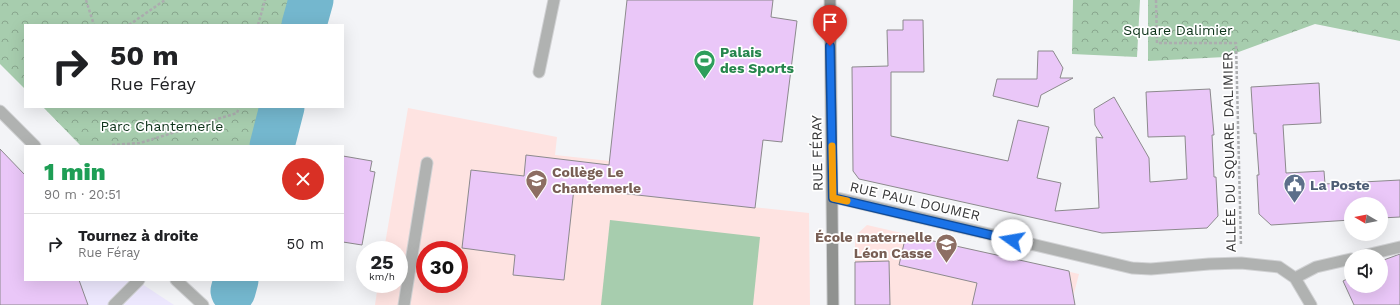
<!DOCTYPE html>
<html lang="fr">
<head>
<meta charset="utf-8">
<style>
	:root { --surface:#fff; --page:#f2f2f2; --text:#202124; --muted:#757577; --line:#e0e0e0 }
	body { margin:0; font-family:"Work Sans",sans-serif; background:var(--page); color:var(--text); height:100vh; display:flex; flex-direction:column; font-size:15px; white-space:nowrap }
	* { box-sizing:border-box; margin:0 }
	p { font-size:13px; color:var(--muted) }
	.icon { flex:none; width:22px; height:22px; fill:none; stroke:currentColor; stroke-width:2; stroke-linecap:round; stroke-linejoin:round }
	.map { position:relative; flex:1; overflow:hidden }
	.side { position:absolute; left:24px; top:145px; width:320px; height:136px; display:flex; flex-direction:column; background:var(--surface); border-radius:0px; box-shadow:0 4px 16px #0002 }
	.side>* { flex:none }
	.hud { position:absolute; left:24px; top:24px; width:320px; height:84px; border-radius:0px; box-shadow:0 4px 16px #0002; background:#fff; color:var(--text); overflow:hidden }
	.needle { width:26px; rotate:280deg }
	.buttons { position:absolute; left:1344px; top:197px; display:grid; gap:8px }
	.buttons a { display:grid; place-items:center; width:44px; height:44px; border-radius:50%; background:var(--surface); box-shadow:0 4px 16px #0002; font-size:20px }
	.speed { position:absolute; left:356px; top:241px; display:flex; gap:8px; font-size:20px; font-weight:700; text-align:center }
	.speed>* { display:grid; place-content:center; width:52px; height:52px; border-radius:50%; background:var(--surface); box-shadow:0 4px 16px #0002; line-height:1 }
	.speed small { font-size:10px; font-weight:400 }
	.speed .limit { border:6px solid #d22; background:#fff; color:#111 }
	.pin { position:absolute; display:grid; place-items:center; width:34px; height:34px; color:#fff; margin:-41px -17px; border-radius:50% 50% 50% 0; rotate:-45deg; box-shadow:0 0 4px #0007 }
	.pin .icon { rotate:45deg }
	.me { position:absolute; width:44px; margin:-22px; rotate:283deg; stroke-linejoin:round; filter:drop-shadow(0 0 3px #0008) }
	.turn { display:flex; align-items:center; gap:14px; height:84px; padding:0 20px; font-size:18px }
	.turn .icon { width:52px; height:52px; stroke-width:2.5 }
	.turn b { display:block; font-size:28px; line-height:34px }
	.round { display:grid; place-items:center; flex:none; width:42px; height:42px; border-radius:21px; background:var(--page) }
	.overview { display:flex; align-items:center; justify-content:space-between; height:68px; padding:0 20px }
	h1 { font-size:24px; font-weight:800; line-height:30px; color:#1e9e55 }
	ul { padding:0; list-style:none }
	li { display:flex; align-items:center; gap:12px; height:60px; padding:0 20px; border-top:1px solid var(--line) }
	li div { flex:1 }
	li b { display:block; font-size:15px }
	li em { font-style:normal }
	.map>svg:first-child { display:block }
</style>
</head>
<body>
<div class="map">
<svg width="1400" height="305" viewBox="0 0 1400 305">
	<defs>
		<pattern id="park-crowns" width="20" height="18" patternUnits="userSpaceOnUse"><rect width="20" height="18" fill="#a7cdae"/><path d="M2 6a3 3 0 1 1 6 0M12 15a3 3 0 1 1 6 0" fill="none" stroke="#89a78e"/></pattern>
	</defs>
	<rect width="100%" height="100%" fill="#f3f4f7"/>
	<path fill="#ece7fd" d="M 0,149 L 25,175 L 25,280 L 136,280 L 174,305 L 0,305 Z"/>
	<path fill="#fee3e1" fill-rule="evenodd" d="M 408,108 L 557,137 L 555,155 L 610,161 L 607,192 L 809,213 L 810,305 L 375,305 L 378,284 L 399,284 L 399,250 L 384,250 ZM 425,250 L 459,250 L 459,284 L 425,284 Z
		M 867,225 L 1079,274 L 1073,297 L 1075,305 L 855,305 L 855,236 Z"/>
	<path fill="url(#park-crowns)" d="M 0,0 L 296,0 L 290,25 L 25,25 L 25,89 L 0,64 Z
		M 1073,0 L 1140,0 L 1137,57 L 1072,54 Z
		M 1148,0 L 1400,0 L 1400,41 L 1315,24 L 1225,57 L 1148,61 Z
		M 43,107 L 268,107 L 258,146 L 81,146 Z"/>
	<path fill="#a7cdae" d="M 610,220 L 760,237 L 753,305 L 601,305 Z"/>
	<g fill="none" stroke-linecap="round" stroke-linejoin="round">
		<path stroke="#74b7ce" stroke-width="45" d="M 304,25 L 311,0
			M 272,146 L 282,107
			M 233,291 L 236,280"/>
	</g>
	<path fill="#eac7f8" stroke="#8c8a8d" d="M 627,0 L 773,0 L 771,17 L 797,21 L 782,142 L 763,140 L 755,208 L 574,188 L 564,280 L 513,275 L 515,255 L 462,248 L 471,170 L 524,176 L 526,155 L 609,165 Z
		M 903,20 L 923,20 L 924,72 L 891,72 L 891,136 L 1008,161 L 1018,120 L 1049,127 L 1037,178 L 1061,183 L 1055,211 L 1099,208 L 1096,137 L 1103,138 L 1095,125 L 1094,109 L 1114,97 L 1149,158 L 1150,182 L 1187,179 L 1185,136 L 1148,137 L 1146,92 L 1210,89 L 1214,135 L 1212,135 L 1214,177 L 1216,177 L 1218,216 L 1207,228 L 1102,233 L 859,179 L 853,171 L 852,67 L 888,66 L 887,30 L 903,30 Z
		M 1038,51 L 1053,51 L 1063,68 L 1060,78 L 1073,78 L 1041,95 L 1038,107 L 993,96 L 997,79 L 1037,79 Z
		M 1319,83 L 1321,123 L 1283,125 L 1286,173 L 1324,171 L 1325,184 L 1400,180 L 1400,217 L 1381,218 L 1381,204 L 1351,204 L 1351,220 L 1271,225 L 1259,214 L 1257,175 L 1259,175 L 1256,133 L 1254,134 L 1251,87 Z
		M 0,149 L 25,175 L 25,280 L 79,280 L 88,305 L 0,305 Z
		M 343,156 L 372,161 L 370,171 L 375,172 L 362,245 L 343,242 Z
		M 906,235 L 1069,271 L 1075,305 L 972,305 L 977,283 L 899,265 Z
		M 1400,254 L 1400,305 L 1354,305 L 1343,281 L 1351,277 L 1351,286 L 1381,286 L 1381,261 Z
		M 889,261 L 890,305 L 855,305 L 855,262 Z"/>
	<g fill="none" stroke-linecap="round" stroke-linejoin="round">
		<defs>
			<path id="service" d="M 539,72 L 554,0
				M 114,305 L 139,280
				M 404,305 L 427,163"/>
			<path id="minor" d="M 0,111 L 35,146
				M 833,197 L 1132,268 L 1151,269 L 1209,264 L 1241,263 L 1279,267 L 1295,278 L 1311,305
				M 1362,256 L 1400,247
				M 1295,278 L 1316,267 L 1351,259
				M 176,280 L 203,305"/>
			<path id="secondary" d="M 830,0 L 833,305"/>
		</defs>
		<use href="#service" stroke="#d1d2d4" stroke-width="13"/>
		<use href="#minor" stroke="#d1d2d4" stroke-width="13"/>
		<use href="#secondary" stroke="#d1d2d4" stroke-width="13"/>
		<path stroke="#acadaf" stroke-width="2.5" stroke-dasharray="3 2" stroke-linecap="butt" d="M 86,0 L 94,25
			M 1156,0 L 1157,43 L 1236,43 L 1241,246
			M 129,25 L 165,0
			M 258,25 L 265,0
			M 112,145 L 140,143 L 237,113 L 239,107"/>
		<use href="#service" stroke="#b0b2b1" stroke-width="11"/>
		<use href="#minor" stroke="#b0b2b1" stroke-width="11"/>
		<use href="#secondary" stroke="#909290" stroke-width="11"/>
	</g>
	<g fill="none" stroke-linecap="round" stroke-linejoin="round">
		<defs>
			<path id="route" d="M 830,46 L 833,198 L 1012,240"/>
		</defs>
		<use href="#route" stroke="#114b97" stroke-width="10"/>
		<use href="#route" stroke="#1a73e8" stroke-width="7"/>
		<path stroke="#f59e0b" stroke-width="7" d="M 832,146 L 833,198 L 847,201"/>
	</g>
	<defs>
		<symbol id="stadium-pin" viewBox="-11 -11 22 30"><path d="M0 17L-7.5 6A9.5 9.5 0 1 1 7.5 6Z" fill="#2e9e5b" stroke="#fff"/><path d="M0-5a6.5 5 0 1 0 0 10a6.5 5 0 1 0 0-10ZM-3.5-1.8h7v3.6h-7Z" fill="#fff"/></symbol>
		<symbol id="school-pin" viewBox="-11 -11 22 30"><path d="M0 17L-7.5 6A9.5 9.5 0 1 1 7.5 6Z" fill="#8d6e63" stroke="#fff"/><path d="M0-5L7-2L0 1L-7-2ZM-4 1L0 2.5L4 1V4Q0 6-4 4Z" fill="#fff"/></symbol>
		<symbol id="civic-pin" viewBox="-11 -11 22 30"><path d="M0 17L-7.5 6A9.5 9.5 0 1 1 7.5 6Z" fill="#5c6f8a" stroke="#fff"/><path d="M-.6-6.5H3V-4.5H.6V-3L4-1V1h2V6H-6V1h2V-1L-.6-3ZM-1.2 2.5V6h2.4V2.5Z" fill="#fff"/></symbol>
	</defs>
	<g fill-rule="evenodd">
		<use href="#stadium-pin" x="692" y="48" width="25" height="34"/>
		<use href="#school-pin" x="524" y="168" width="25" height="34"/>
		<use href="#civic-pin" x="1282" y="172" width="25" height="34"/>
		<use href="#school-pin" x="934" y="232" width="25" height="34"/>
	</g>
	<g text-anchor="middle" stroke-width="3.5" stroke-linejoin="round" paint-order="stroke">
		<g font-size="14" fill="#0e341a" stroke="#fff">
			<text x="1178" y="35">Square Dalimier</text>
			<text x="162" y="131">Parc Chantemerle</text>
		</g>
		<g font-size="14" font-weight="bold" fill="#27864d" stroke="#fff" text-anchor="start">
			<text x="720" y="57">Palais<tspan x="720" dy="16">des Sports</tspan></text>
		</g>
		<g font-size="14" fill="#363637" stroke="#fff">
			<text transform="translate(1229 152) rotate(-91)" y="5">ALLÉE DU SQUARE DALIMIER</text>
			<text transform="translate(817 153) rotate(-91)" y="5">RUE FÉRAY</text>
			<text transform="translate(915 201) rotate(13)" y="5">RUE PAUL DOUMER</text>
		</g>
		<g font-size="14" font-weight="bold" fill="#785e54" stroke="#fff" text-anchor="start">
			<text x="552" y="177">Collège Le<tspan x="552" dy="16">Chantemerle</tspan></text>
			<text x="932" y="242" text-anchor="end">École maternelle<tspan x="932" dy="16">Léon Casse</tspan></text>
		</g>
		<g font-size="14" font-weight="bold" fill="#4e5e75" stroke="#fff" text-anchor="start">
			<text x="1310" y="190">La Poste</text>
		</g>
	</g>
</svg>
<div class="buttons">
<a><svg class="needle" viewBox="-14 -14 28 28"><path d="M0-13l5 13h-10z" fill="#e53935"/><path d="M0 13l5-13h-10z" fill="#757577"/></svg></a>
<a><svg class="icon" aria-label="sound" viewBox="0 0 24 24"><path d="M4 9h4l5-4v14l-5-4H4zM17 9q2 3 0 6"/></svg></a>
</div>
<div class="speed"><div>25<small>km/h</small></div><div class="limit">30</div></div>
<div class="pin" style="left:830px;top:46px;background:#d93025"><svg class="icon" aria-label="arrive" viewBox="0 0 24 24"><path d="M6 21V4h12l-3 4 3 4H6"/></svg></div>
<svg class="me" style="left:1012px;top:240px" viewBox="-20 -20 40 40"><circle r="19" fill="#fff"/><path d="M0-13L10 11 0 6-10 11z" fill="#1a73e8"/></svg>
<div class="hud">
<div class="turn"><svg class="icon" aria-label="right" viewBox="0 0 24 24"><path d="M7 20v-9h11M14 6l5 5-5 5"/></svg><div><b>50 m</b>Rue Féray</div></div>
</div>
<section class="side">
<div class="overview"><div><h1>1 min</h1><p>90 m · 20:51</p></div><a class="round" style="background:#d93025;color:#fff"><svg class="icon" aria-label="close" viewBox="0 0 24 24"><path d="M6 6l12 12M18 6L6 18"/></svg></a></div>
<ul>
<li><svg class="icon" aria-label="right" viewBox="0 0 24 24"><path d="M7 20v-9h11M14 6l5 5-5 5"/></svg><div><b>Tournez à droite</b><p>Rue Féray</p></div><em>50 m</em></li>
</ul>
</section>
</div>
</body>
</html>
